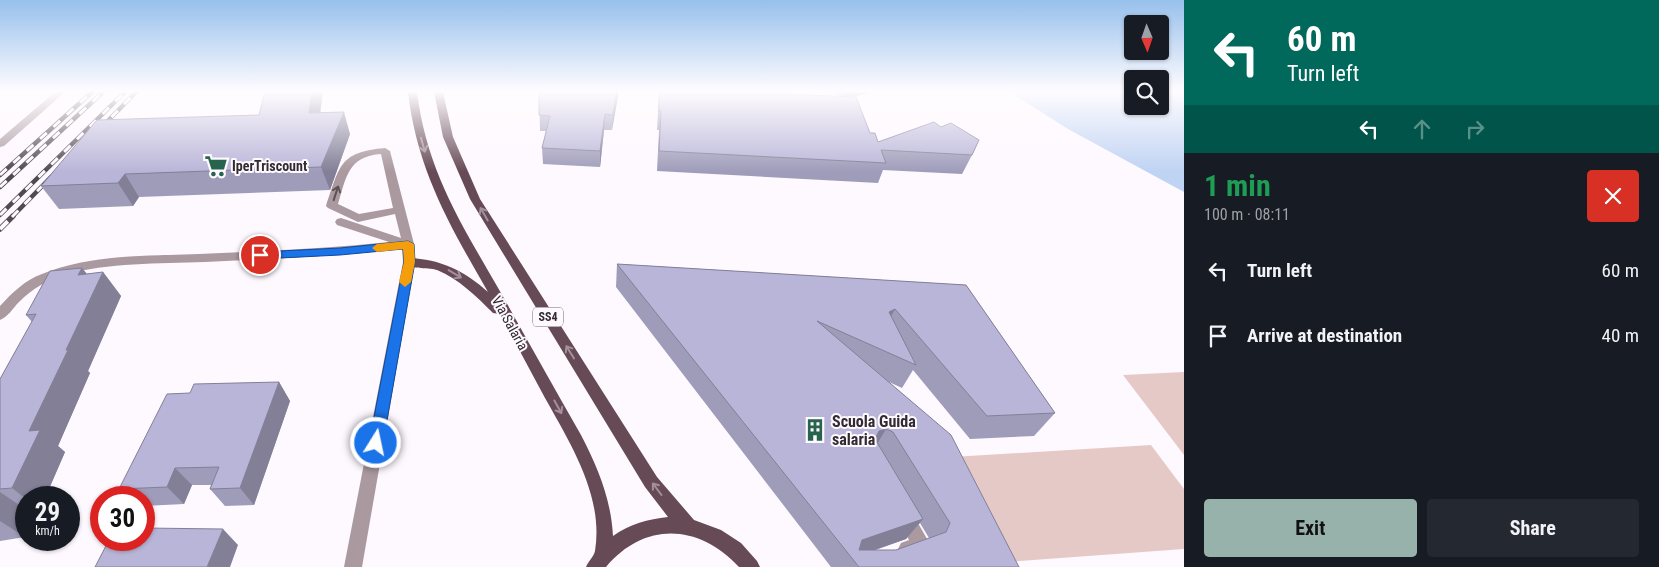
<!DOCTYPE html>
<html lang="en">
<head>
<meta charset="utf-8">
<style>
	:root { --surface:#171b24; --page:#242831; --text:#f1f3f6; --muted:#9ea1a6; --accent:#96b2aa }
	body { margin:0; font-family:"Roboto Condensed",sans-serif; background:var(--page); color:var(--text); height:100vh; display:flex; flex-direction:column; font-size:19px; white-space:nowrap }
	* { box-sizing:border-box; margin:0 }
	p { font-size:16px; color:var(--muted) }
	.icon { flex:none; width:28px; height:28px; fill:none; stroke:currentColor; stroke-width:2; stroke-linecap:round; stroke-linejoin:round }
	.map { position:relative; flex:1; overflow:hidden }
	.drawer { display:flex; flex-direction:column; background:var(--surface); width:475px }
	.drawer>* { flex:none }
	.banner { background:#00695c; color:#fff; overflow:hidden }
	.needle { width:32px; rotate:178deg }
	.tools { position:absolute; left:1124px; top:15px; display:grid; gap:10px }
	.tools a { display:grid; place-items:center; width:45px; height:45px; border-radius:5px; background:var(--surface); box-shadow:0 1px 4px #0004; font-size:25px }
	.speed { position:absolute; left:15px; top:486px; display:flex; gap:10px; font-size:25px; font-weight:700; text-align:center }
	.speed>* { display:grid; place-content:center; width:65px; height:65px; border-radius:50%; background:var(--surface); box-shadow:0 1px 4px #0004; line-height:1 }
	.speed small { font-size:12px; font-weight:400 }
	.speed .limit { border:8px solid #d22; background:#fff; color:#111 }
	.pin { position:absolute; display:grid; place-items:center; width:42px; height:42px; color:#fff; margin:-21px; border:2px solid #fff; border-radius:50%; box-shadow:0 1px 5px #0007 }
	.me { position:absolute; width:55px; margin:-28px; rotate:10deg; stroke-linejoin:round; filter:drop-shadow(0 0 4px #0008) }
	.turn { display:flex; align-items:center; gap:18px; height:105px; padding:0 20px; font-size:22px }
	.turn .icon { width:65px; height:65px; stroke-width:2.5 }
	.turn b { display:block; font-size:35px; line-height:42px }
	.lanes { display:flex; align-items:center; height:48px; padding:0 20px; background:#0003; justify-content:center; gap:25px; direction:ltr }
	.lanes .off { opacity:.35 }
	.round { display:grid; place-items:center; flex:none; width:52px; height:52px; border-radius:5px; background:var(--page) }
	.headline { display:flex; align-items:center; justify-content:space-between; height:85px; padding:0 20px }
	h1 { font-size:30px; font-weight:700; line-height:38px; color:#1e9e55 }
	.action { display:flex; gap:10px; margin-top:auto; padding:10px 20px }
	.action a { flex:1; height:58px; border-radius:5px; background:var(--accent); color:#111; font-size:20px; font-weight:700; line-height:58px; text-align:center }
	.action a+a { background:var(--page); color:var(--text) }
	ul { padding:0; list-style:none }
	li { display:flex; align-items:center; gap:15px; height:65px; padding:0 20px }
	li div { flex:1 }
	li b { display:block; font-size:19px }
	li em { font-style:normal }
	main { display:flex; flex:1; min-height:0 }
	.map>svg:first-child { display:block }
</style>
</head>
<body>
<main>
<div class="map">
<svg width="1184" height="567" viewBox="0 0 1184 567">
	<rect width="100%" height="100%" fill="#fef8ff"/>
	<path fill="#e5c9c7" d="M 1184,372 L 1184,455 L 1123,375 Z
		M 1151,445 L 1184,489 L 1184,549 L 1004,562 L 952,457 Z"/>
	<path fill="#bfd3f3" d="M 1010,92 L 1132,92 L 1132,106 L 1160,106 L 1160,92 L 1184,92 L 1184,192 L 1068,129 Z"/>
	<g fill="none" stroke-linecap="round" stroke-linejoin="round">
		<path fill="#aa999f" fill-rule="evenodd" d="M 55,92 L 65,92 L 4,146 L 0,147 L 0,139 Z
			M 385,148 L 390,151 L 414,244 L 415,262 L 362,567 L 344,567 L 403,262 L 402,249 C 337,256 271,259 205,262 C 158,264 109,262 64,275 C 47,280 32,289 19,302 C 13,308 8,317 0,320 L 0,306 C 12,293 25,280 42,274 C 91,254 147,256 199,254 C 263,251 326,249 389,242 L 337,225 L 335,222 L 337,219 L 341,218 L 401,238 L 395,214 L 358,222 L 328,208 L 326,206 C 340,166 339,152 385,148 ZM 381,154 L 393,208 L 359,214 L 338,204 C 346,178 348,156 381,154 Z
			M 905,509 L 911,511 L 930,544 L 927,550 L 907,558 L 901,555 L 898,549 L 901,543 L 909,540 L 897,517 L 899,511 Z"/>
		<path fill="#664a56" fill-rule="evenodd" d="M 408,92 L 417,92 C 427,172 462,225 501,293 C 528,341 554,388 581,435 C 598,468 611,499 613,536 C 630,524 648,519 668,517 L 645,487 L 470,199 L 443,137 L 434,92 L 443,92 L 453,137 L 480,199 L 657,477 L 694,520 L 721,530 L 741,543 L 757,561 L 760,567 L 739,567 C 699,524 645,521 606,567 L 586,567 C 588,562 594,556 595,551 C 604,496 570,443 545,398 C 530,370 515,342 500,314 L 493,313 C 477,297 459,279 437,270 C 427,267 409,270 403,262 L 409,258 C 440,259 465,271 488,292 C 450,226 417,170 408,92 Z"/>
		<defs>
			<path id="rail-far1" d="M 99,130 L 136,92
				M 0,175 L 92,92
				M 0,187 L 103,92
				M 0,215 L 125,92
				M 12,217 L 51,177"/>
			<path id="rail" d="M 0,229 L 13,216"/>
		</defs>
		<use href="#rail-far1" stroke="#514b51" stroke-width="4.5"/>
		<use href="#rail" stroke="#514b51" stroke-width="5.5"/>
		<use href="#rail-far1" stroke="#fef8ff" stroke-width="3" stroke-dasharray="9" stroke-linecap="butt"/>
		<use href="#rail" stroke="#fef8ff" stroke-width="4" stroke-dasharray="11" stroke-linecap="butt"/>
	</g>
	<path fill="#9f9cba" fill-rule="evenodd" d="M 265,92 L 323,92 L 320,113 L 350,134 L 330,190 L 139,197 L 133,206 L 59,209 L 41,186 L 259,115 Z
		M 539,92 L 618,92 L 612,130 L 604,130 L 600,167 L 543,164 L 542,148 L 546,131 L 540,131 Z
		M 659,92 L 783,92 L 783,94 L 840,97 L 834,92 L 873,92 L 853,97 L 870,133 L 878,142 L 972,155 L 962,174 L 883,170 L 878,183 L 657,171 L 659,130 L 657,130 Z
		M 617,264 L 966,285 L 1055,413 L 1034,436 L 970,439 L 913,370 L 902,388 L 889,382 L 1019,567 L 831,567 L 616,287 ZM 920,523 L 929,538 L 896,550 L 875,550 L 906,539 Z
		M 82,268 L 87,274 L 103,272 L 121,296 L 88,371 L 90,373 L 58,446 L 65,452 L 45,498 L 26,498 L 26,509 L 25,509 L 25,537 L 0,541 L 0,379 L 32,322 L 26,315 Z
		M 279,382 L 290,401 L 254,505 L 225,506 L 210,489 L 211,485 L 192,485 L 184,504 L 144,506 L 144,498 L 129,498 L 119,489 L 190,393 Z"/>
	<path fill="#827f97" d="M 312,92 L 323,92 L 317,136 L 309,113 Z
		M 616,92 L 618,92 L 618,97 L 612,130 L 613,115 Z
		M 846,92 L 873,92 L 843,99 Z
		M 344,112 L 350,134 L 330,190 L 321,167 Z
		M 605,114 L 604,130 L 600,167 L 600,151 Z
		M 125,174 L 139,197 L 133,206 L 118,183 Z
		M 82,268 L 96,286 L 103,272 L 121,296 L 88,371 L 90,373 L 58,446 L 65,452 L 45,498 L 26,498 L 26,499 L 12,488 L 29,431 L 66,350 L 78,275 Z
		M 895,309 L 883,332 L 889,312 Z
		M 279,382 L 290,401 L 254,505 L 240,488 Z
		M 886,429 L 873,451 L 865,453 L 879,431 Z
		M 175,468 L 192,485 L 184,504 L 167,487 Z
		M 0,492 L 25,509 L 25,537 L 0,521 Z
		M 923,519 L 906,539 L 852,558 L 862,540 Z
		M 223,529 L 238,545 L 230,567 L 207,567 Z"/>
	<path fill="#b9b5d8" stroke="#827f97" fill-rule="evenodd" d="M 265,92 L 312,92 L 309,113 L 344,112 L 321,167 L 125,174 L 118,183 L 41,186 L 97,120 L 259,115 Z
		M 539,92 L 616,92 L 613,115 L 605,114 L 600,151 L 542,148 L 550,116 L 539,115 Z
		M 659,92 L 783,92 L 783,94 L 856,97 L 870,133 L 875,133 L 878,142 L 934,122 L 941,127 L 951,123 L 979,140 L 972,155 L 881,150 L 886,163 L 659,151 L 661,111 L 659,111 Z
		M 617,264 L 966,285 L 1055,413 L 987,416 L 895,309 L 889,312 L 916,365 L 817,321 L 951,435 L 1019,567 L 859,567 ZM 886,429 L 893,432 L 950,523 L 946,532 L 896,550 L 859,550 L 862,540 L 923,519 L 875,439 L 879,431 Z
		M 82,268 L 78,275 L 103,272 L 66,350 L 68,350 L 29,431 L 40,430 L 12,488 L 0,489 L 0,379 L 36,314 L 26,315 L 50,271 Z
		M 279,382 L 240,488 L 210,489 L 219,467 L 175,468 L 167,487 L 119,489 L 167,394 L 190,393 L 194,384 Z
		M 144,528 L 223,529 L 207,567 L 95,567 L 109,540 L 144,540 Z"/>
	<defs><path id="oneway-shaft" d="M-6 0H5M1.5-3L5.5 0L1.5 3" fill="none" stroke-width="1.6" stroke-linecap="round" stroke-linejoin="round" transform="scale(1.25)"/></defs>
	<g stroke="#a3909a">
		<use href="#oneway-shaft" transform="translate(423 145) rotate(74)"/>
		<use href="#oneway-shaft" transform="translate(484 214) rotate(-120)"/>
		<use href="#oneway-shaft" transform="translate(455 274) rotate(31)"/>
		<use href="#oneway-shaft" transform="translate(570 352) rotate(-122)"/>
		<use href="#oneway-shaft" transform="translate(558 407) rotate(61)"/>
		<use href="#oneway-shaft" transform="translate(657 489) rotate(-127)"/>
	</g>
	<use stroke="#5b5258" href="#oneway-shaft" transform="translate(336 193) rotate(-72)"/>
	<linearGradient id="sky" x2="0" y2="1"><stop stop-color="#97c0ec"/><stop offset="0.53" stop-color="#fffcff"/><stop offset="1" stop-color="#fffcff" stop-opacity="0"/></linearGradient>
	<rect width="1184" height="172" fill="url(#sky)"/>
	<path fill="#1a73e8" stroke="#114b97" d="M 408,241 L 414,244 L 415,262 L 383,443 L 381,447 L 376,449 L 371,447 L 369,443 L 404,262 L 403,249 L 340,255 L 260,259 L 255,255 L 260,252 L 340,248 Z"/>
	<path fill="#f59e0b" d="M 408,241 L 414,244 L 415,262 L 411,282 L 405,287 L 399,282 L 404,262 L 403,249 L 377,252 L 372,248 L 377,244 Z"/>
	<defs>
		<symbol id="supermarket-bare" viewBox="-9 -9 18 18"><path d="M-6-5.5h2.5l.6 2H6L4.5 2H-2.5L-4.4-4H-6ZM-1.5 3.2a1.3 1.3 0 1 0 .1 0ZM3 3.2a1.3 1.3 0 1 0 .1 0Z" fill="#27634d" stroke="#fef8ff" stroke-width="2.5" paint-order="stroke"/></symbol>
		<symbol id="building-bare" viewBox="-9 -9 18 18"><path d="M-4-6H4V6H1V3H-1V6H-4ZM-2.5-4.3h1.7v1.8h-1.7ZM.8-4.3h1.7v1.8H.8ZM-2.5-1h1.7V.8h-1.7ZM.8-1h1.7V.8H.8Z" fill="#27634d" stroke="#fef8ff" stroke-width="2.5" paint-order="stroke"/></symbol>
	</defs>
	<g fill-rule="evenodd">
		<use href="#supermarket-bare" x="200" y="150" width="32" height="32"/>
		<use href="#building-bare" x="799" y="414" width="32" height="32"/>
	</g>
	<g text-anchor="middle" stroke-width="4" stroke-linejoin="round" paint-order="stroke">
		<rect fill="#fef8ff" stroke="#6e686f" stroke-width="1" x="533" y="307.5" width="30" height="19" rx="4"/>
		<g font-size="12" font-weight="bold" fill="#312b31">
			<text x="548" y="321">SS4</text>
		</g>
		<g font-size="14" font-weight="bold" fill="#312b31" stroke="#fef8ff" text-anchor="start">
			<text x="232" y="171">IperTriscount</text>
		</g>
		<g font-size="14" fill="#312b31" stroke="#fef8ff">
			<text transform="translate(510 323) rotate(61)" y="5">Via Salaria</text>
		</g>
		<g font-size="16" font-weight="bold" fill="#312b31" stroke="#fef8ff" text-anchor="start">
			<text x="832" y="427">Scuola Guida<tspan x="832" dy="18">salaria</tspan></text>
		</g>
	</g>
</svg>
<div class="tools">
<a><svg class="needle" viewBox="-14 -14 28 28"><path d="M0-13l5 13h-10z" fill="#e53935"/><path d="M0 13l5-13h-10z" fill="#9ea1a6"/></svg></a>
<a><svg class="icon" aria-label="search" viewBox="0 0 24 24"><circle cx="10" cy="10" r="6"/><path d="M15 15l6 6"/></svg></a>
</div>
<div class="speed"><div>29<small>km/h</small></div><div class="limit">30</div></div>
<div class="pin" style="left:260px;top:255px;background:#d93025"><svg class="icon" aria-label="arrive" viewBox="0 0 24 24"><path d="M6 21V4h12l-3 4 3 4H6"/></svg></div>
<svg class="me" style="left:376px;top:443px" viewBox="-20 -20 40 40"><circle r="17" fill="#1a73e8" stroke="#fff" stroke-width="3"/><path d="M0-11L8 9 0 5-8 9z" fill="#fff"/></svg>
</div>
<section class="drawer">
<div class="banner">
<div class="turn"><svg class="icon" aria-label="left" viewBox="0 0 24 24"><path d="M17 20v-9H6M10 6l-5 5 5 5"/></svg><div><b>60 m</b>Turn left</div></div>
<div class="lanes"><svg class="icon" aria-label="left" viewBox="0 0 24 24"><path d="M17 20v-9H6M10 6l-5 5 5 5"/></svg><svg class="icon off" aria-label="ahead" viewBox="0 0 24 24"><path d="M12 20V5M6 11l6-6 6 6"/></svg><svg class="icon off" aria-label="right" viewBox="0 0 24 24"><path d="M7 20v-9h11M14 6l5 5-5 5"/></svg></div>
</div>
<div class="headline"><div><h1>1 min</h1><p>100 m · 08:11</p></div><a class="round" style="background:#d93025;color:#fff"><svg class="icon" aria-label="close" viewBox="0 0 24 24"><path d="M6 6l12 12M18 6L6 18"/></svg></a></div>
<ul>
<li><svg class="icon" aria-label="left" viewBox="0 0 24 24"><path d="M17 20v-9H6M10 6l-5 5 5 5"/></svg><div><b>Turn left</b></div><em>60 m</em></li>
<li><svg class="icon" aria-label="arrive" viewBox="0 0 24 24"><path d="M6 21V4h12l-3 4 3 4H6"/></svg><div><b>Arrive at destination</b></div><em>40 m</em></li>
</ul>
<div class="action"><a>Exit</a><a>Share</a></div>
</section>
</main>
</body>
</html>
